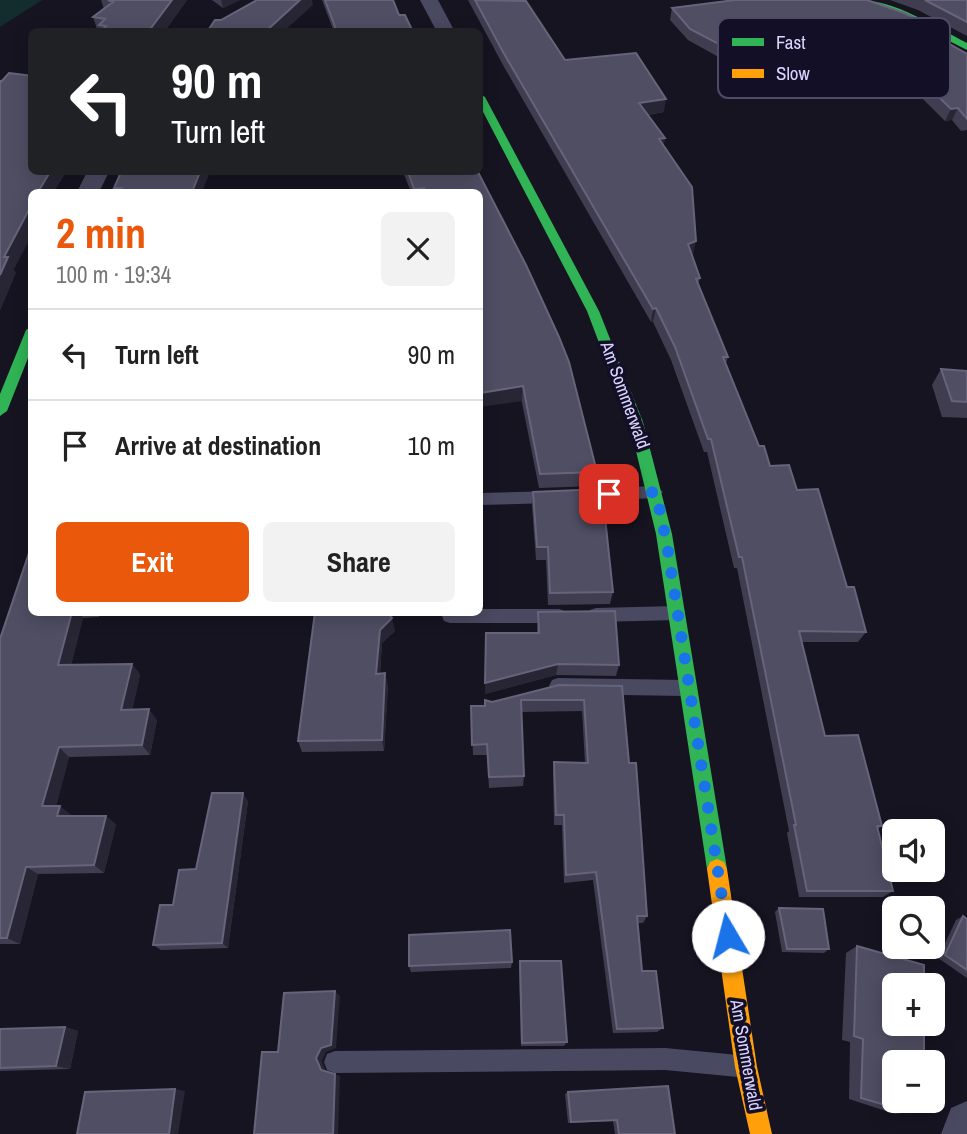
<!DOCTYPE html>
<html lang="en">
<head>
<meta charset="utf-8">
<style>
	:root { --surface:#fff; --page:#f2f2f2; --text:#222; --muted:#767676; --line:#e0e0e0; --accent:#ea580c }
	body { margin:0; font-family:"Archivo Narrow",sans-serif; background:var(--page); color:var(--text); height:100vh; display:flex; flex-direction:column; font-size:26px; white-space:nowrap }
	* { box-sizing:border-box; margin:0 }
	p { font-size:23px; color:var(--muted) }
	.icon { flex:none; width:38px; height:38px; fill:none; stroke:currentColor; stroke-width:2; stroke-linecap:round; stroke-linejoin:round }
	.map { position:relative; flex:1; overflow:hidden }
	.side { position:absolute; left:28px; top:189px; width:455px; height:427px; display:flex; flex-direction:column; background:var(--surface); border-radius:10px; box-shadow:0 4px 18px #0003 }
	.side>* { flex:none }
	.hud { position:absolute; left:28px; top:28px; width:455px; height:147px; border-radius:10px; box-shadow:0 4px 18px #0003; background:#202124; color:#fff; overflow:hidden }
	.buttons { position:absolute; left:882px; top:819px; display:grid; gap:14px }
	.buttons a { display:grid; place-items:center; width:63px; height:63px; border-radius:10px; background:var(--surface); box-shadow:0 4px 18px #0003; font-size:35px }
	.pin { position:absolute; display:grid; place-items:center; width:60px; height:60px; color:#fff; margin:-30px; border-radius:14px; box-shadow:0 4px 10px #0006 }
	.me { position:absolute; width:77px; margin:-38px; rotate:352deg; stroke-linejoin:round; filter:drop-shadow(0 0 5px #0008) }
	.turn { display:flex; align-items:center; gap:24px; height:147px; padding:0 28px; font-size:32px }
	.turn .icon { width:91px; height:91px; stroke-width:2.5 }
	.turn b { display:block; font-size:49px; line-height:60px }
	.round { display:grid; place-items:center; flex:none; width:74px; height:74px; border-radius:10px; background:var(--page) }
	.headline { display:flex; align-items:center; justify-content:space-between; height:119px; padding:0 28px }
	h1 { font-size:42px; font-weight:700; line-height:52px; color:var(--accent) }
	.button { display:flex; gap:14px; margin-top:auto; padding:14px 28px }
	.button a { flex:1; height:80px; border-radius:10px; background:var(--accent); color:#fff; font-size:28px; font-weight:700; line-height:80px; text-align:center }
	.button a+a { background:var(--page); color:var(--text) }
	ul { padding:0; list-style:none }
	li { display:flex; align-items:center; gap:21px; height:91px; padding:0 28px; border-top:2px solid var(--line) }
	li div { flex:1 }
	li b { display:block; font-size:26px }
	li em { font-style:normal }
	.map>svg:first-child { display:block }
</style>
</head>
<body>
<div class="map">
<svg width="967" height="1134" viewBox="0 0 967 1134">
	<rect width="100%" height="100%" fill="#161421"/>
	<path fill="#132c2d" d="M 0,0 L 42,0 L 0,27 Z"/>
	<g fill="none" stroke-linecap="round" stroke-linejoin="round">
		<path fill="#4a4962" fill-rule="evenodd" d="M 656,486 L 663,492 L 656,498 L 582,501 L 575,495 L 582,489 Z
			M 552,491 L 559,497 L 552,503 L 480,505 L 480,493 Z
			M 677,606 L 683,608 L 685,613 L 683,618 L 677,620 L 596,622 L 590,620 L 588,615 L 590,610 L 596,608 Z
			M 480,609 L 559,609 L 565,611 L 567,616 L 565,621 L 559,623 L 450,623 L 444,621 L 442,616 L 444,612 L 480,612 Z
			M 558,678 L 686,680 L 692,682 L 695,688 L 692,694 L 686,696 L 558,694 L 552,692 L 549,686 L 552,680 Z
			M 665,1048 L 738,1055 L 746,1058 L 749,1066 L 746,1074 L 738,1077 L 665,1070 L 335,1073 L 327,1070 L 324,1062 L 327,1054 L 335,1051 Z"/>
		<path fill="#4a4962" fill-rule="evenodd" d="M 420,0 L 438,0 L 455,32 L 437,32 Z
			M 87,172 L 109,172 L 99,192 L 77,192 Z
			M 967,1101 L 967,1134 L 941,1134 L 951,1108 Z"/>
		<path fill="#30b455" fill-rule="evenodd" d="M 858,0 C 895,0 934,26 967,43 L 967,50 L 906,19 Z
			M 480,94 L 485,97 L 599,311 L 643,422 L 672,534 L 727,869 L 724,876 L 717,879 L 710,876 L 707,869 L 656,534 L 629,422 L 587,311 L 480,106 Z
			M 32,326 L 32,348 L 7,411 L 0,416 L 0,394 L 26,330 Z"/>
		<path fill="#ff9f0a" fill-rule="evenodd" d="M 717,859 L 724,862 L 727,869 L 757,1067 L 772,1134 L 750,1134 L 735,1067 L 707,869 L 710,862 Z"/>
	</g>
	<path fill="#403d50" d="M 101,0 L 187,0 L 164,32 L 98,32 L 93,17 L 104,9 Z
		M 212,0 L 240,0 L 223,8 Z
		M 322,0 L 393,0 L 399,15 L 413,32 L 334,32 Z
		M 468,0 L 510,0 L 565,60 L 664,112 L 648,115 L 665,138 L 663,146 L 693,255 L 692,255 L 700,278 L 698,284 L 728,357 L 726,363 L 759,446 L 770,466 L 797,490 L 847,587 L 866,632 L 858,642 L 801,642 L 825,736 L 882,826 L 878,829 L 893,891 L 883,897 L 799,897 L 787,833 L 789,831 L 737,568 L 734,568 L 707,452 L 704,452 L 671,360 L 653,322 L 651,322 L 503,65 Z
		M 890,0 L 967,0 L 967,36 L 918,10 Z
		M 672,8 L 940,30 L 937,37 L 967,54 L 967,130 L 961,131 L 952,120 L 945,121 L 906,82 L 889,86 L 855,62 L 808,79 L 773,57 L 757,64 L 744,58 L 731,64 L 688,40 L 670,20 Z
		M 403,172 L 478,172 L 597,472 L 595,486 L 539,488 L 480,192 L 411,192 Z
		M 114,188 L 202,192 L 116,192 Z
		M 941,369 L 967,371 L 967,418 L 942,417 L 932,385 Z
		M 533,492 L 613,592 L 610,604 L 548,605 L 546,560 L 536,560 L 532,506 Z
		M 32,612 L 101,612 L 99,617 L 83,618 L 71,665 L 132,664 L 140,675 L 132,710 L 157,720 L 150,755 L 69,757 L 56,806 L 71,815 L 70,816 L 116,824 L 104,873 L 38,874 L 20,944 L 0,944 L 0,639 Z
		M 315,612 L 395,631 L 382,643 L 380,674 L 388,685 L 384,751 L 302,752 L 298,741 Z
		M 538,612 L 619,665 L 616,676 L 556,675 L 485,694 L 537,633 Z
		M 622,686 L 629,763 L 647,916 L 643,923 L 637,923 L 642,971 L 663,1028 L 657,1032 L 613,1033 L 593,880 L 564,883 L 562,825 L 554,825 L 553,773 L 554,762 L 585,763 L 582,711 L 521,712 L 524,776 L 523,786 L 489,788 L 487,755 L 473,755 L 471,706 L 485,706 L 492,702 Z
		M 248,801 L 228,948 L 161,950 L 153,945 L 173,905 L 196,869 Z
		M 779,908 L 829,949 L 824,953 L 782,952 L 775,912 Z
		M 963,916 L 967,919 L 967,978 L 938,958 L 956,920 Z
		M 857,946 L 924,1057 L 910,1060 L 909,1112 L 895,1114 L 849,1099 L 850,1042 L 842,1040 L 846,953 Z
		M 520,961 L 567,1042 L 564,1046 L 521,1046 L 519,967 Z
		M 512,962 L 511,968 L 411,972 L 409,966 Z
		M 65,1027 L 78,1031 L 70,1069 L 0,1071 L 0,1029 Z
		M 568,1092 L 675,1134 L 615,1134 L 613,1121 L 568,1123 L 565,1094 Z"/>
	<path fill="#282635" d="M 172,0 L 187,0 L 164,32 L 148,32 Z
		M 221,0 L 240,0 L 223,8 Z
		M 300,0 L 312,0 L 313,5 L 283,32 L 265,32 Z
		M 940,30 L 935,42 L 916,33 Z
		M 747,46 L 744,58 L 731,64 L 734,52 Z
		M 776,46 L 773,57 L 757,64 L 760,53 Z
		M 859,50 L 855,62 L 808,79 L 812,67 Z
		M 911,70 L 906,82 L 889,86 L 893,75 Z
		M 666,99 L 664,112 L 637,116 L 639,103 Z
		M 958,108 L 952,120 L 945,121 L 951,109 Z
		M 665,138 L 662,152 L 659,139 Z
		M 50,172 L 66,172 L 54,192 L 38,192 Z
		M 200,172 L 210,172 L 202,192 L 192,192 Z
		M 424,188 L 424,192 L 415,192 L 414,189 Z
		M 32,204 L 32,235 L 14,269 L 16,273 L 0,311 L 0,275 L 4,257 Z
		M 696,241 L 693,255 L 685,258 L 688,244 Z
		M 656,308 L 653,322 L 651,322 L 653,309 Z
		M 523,386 L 522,401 L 480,407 L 480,393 Z
		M 72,612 L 80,612 L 83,618 L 68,677 L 58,665 Z
		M 392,618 L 395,631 L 382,643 L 379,686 L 376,674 L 380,630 Z
		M 132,664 L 140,675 L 130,720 L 121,710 Z
		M 558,664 L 556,675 L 485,694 L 485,683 Z
		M 385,673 L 388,685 L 384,751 L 382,740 Z
		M 149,709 L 157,720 L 150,755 L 142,745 Z
		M 59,747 L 69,757 L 54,815 L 42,806 Z
		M 243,793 L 248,801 L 228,948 L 222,943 Z
		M 60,806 L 71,815 L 68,825 L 57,816 Z
		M 106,816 L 116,824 L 104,873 L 94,865 Z
		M 26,867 L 38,874 L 20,944 L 7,938 Z
		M 335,991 L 340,996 L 336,1048 L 326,1052 L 322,1061 L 326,1072 L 321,1070 L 316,1058 Z
		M 65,1027 L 78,1031 L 70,1069 L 56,1066 Z
		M 335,1074 L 340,1076 L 338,1134 L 333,1134 Z
		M 175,1089 L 185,1091 L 178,1134 L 169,1134 Z"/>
	<path fill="#504e63" stroke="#66637b" stroke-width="2" d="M 108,0 L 172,0 L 148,32 L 101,32 L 106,26 L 99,25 L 105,19 L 93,17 L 113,2 Z
		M 257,0 L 300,0 L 265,32 L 207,32 L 215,20 L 221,20 Z
		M 325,0 L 393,0 L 399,15 L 405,15 L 413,32 L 337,32 Z
		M 475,0 L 526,1 L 565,60 L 636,53 L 666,99 L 639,103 L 665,138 L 659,139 L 692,187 L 696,241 L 688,244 L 700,278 L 696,279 L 728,357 L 723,357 L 759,446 L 764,446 L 770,466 L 789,465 L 797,490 L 818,489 L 847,587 L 854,587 L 866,632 L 799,631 L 825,736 L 858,735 L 882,826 L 877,826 L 893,891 L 807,891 L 794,825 L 796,825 L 742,557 L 739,557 L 711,439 L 708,439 L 675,347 L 656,308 L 653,309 L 503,52 Z
		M 735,0 L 867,0 L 904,13 L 940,30 L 916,33 L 937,37 L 967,54 L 967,119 L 958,108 L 951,109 L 911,70 L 893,75 L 859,50 L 812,67 L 776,46 L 760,53 L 747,46 L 734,52 L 690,29 L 672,8 Z
		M 925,0 L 967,0 L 967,22 Z
		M 9,73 L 32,76 L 32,172 L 50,172 L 38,192 L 32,192 L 32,204 L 4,257 L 8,257 L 0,275 L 0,81 L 1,82 Z
		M 121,172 L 200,172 L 192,192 L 120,192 L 122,188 L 114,188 Z
		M 408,172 L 478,172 L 526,265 L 559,337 L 569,362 L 597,472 L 540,474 L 523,386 L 480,393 L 480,192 L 426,192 L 424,188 L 414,189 Z
		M 941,369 L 967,371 L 967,402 L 952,401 Z
		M 602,489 L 613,592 L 550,593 L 548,547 L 537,547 L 533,492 Z
		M 32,544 L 32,612 L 72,612 L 58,665 L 132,664 L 121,710 L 149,709 L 142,745 L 59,747 L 42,806 L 60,806 L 57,816 L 106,816 L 94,865 L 26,867 L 7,938 L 0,938 L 0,639 Z
		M 615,611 L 619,665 L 558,664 L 485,683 L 486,633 L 539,633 L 538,612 Z
		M 315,612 L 387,612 L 392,618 L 380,630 L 376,674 L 385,673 L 382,740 L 298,741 Z
		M 559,685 L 622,686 L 629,763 L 636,763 L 640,816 L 647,916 L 637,916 L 642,971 L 656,971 L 663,1028 L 617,1029 L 596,872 L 566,875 L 564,815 L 556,815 L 554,762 L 588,763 L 584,700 L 521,700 L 524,776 L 489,777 L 487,744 L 472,745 L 471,706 L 485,706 L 485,700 L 492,702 Z
		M 212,793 L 243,793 L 222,943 L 153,945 L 160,905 L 173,905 L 179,870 L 196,869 Z
		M 779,908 L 823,909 L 829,949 L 787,949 Z
		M 963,916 L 967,919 L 967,970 L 945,955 Z
		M 510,930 L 512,962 L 409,966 L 409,935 Z
		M 857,946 L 924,965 L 924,985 L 894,985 L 894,1024 L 924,1024 L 924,1057 L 910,1053 L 910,1062 L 894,1062 L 894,1101 L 910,1101 L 909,1112 L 861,1098 L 863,1039 L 854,1036 Z
		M 520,961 L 561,961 L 567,1042 L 522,1043 Z
		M 335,991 L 331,1045 L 321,1048 L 316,1058 L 321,1070 L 335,1074 L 333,1134 L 254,1134 L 262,1052 L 278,1052 L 284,993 Z
		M 65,1027 L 56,1066 L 0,1068 L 0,1029 Z
		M 668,1086 L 675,1134 L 619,1134 L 617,1120 L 571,1122 L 568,1092 Z
		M 175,1089 L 169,1134 L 77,1134 L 85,1092 Z"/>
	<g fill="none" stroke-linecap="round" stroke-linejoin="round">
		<path stroke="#1a73e8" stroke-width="12" stroke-dasharray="0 21.6" d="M 609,494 L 656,492 L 667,545 L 728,936"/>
	</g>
	<g text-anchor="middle" stroke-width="7" stroke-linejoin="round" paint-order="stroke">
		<g font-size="18" fill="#d9d4ff" stroke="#130f26">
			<text transform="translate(625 395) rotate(70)" y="6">Am Sommerwald</text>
			<text transform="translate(746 1055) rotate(80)" y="6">Am Sommerwald</text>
		</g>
	</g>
	<rect x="718" y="18" width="232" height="80" rx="10" fill="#130f26" stroke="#4e4a67" stroke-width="2"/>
	<rect x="732" y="38" width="32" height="8" fill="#30b455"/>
	<rect x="732" y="69" width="32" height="9" fill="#ff9f0a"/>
	<g font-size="19" fill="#d9d4ff">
		<text x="776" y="49">Fast</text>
		<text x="776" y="80">Slow</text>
	</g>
</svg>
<div class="buttons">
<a><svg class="icon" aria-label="sound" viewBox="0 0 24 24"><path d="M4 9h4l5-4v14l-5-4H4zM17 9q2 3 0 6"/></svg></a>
<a><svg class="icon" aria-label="search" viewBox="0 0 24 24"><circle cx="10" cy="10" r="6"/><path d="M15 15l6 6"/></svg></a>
<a>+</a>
<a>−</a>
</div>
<div class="pin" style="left:609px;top:494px;background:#d93025"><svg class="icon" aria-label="arrive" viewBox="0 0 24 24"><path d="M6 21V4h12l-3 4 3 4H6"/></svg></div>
<svg class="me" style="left:728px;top:936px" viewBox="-20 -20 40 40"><circle r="19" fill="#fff"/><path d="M0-13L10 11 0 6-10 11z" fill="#1a73e8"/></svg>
<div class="hud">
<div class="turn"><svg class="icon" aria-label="left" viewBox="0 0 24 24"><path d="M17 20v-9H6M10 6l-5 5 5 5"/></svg><div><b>90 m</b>Turn left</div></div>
</div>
<section class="side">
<div class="headline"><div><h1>2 min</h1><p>100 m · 19:34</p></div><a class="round"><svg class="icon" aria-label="close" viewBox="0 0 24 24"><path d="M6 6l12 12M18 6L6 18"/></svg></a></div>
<ul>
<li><svg class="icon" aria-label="left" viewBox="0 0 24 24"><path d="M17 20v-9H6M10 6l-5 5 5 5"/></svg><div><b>Turn left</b></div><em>90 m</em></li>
<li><svg class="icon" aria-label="arrive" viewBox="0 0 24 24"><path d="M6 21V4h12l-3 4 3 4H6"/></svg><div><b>Arrive at destination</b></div><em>10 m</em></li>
</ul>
<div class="button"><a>Exit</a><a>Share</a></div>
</section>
</div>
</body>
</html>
